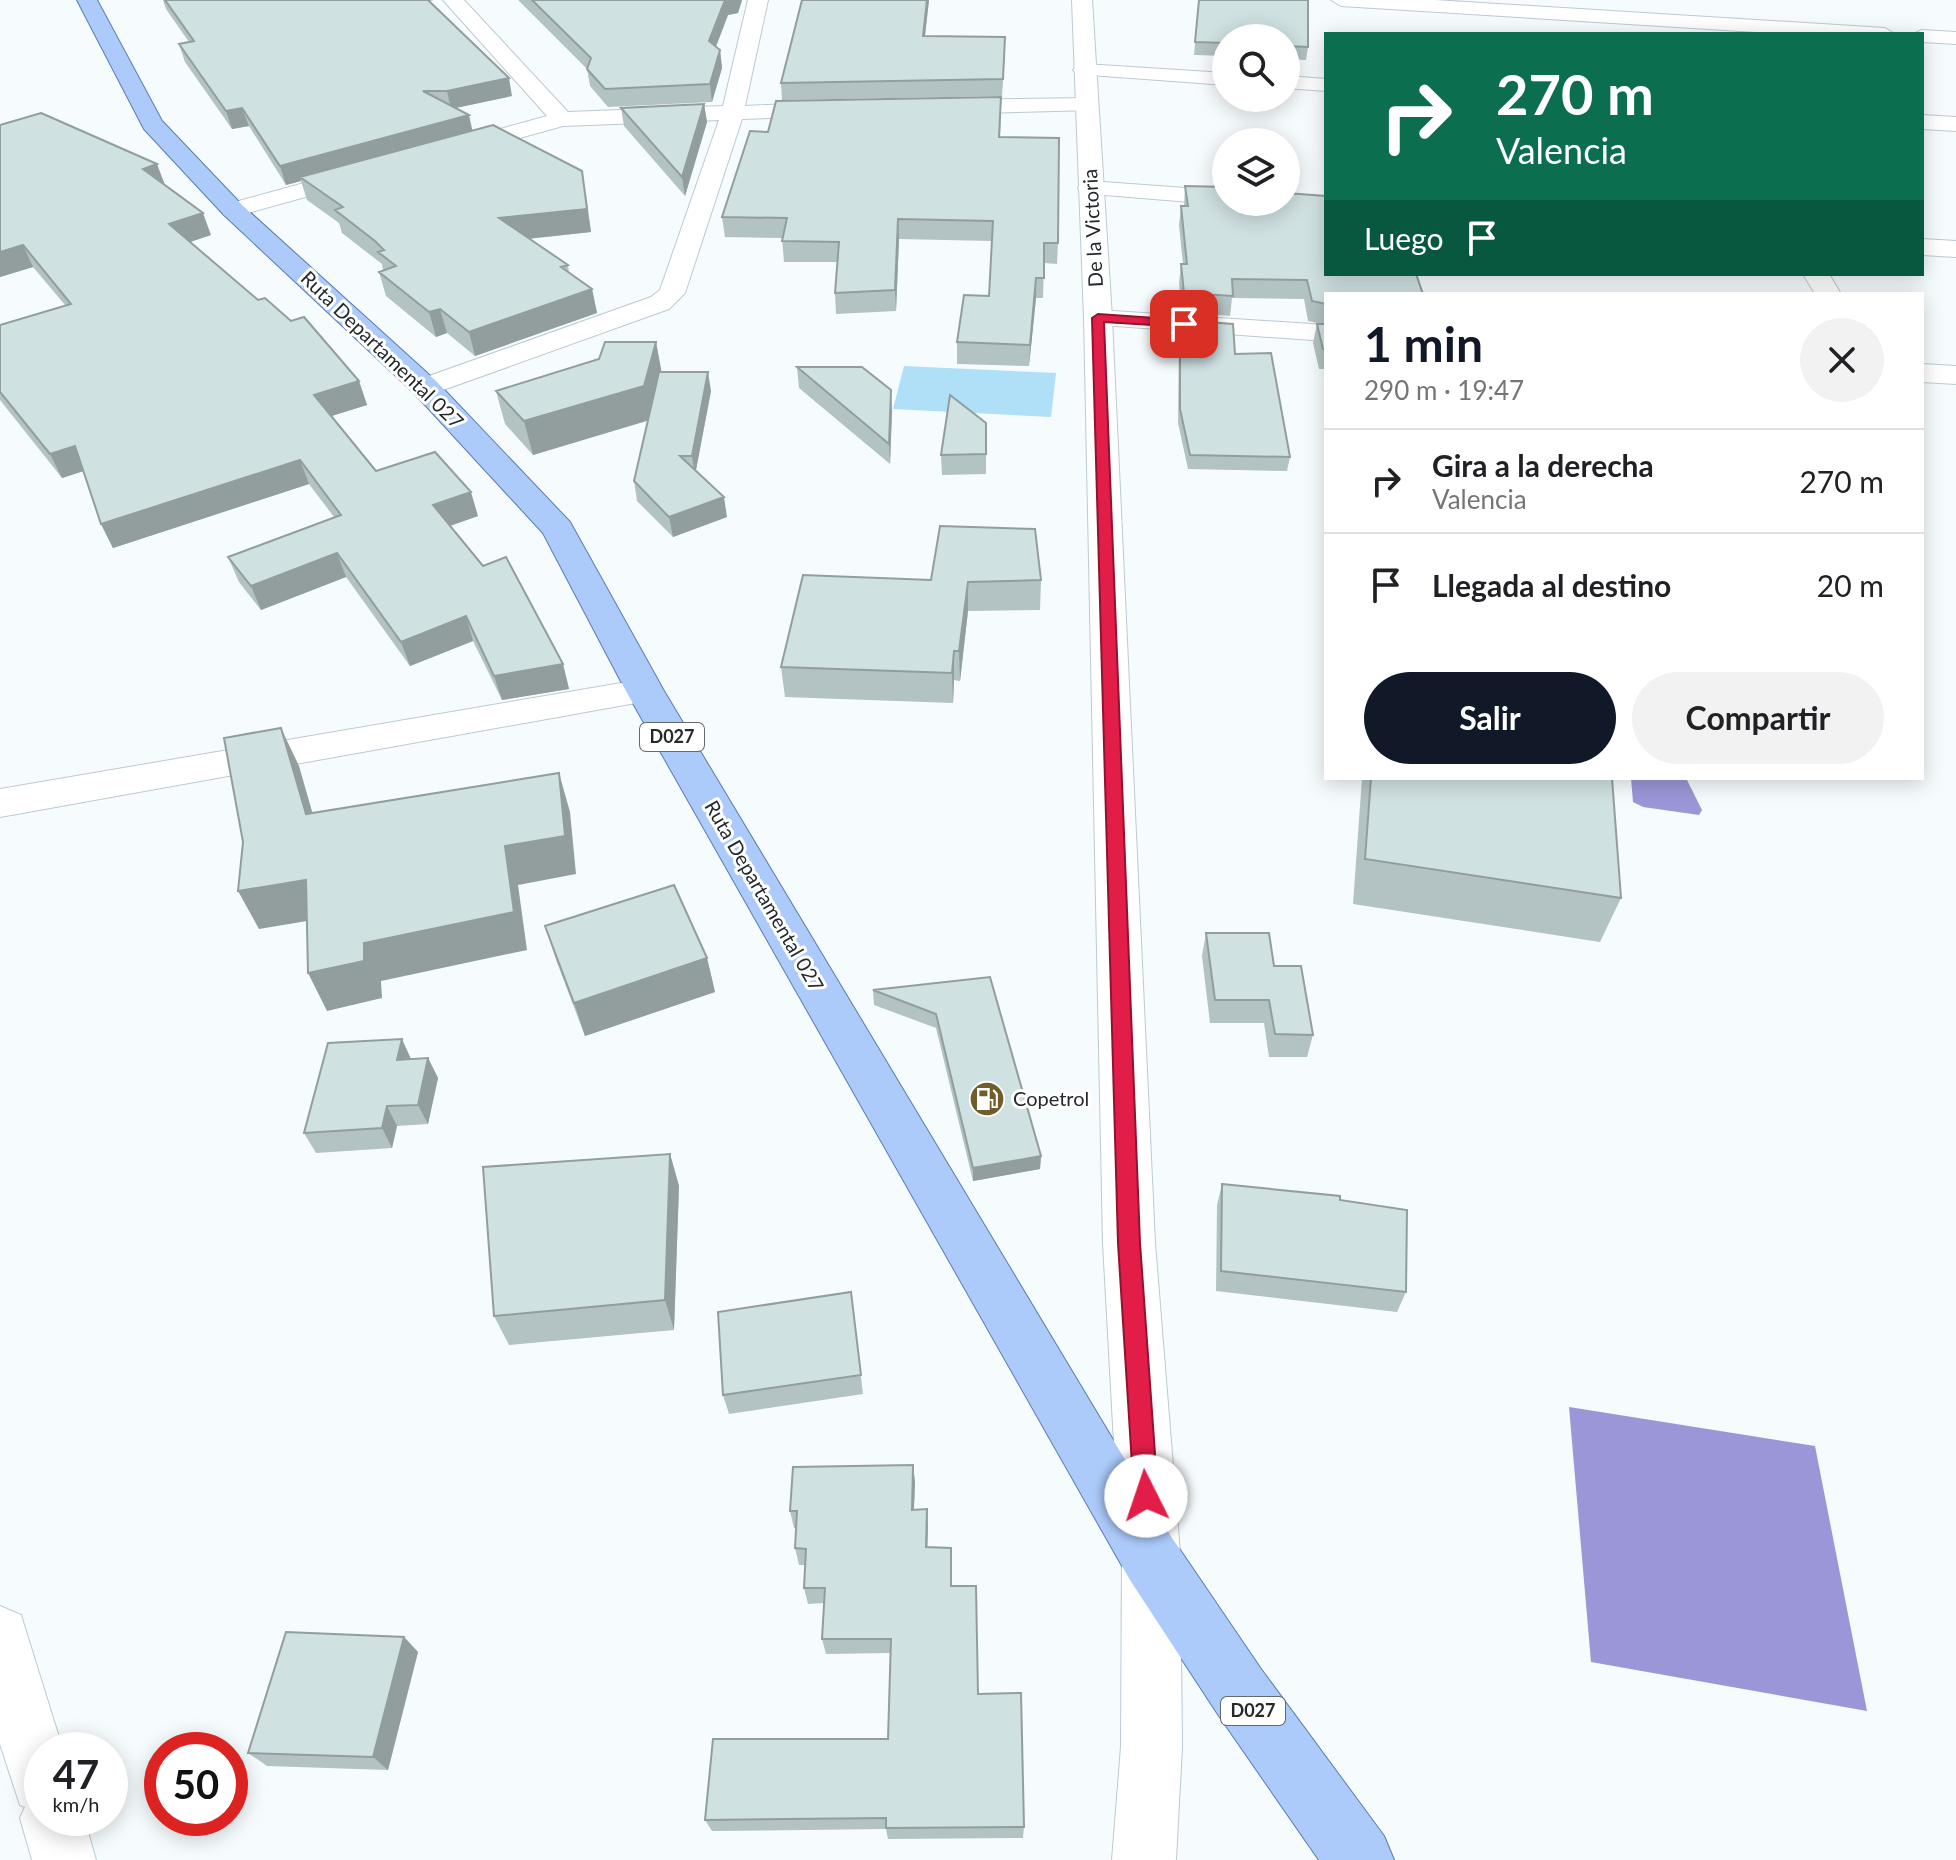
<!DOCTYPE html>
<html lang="es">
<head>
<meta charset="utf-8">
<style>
	:root { --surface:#fff; --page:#f2f2f2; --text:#202124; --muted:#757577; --line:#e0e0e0; --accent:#111827 }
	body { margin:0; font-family:Lato,sans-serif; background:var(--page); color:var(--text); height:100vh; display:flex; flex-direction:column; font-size:30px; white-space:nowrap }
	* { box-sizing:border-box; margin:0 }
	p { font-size:26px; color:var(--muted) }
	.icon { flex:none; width:44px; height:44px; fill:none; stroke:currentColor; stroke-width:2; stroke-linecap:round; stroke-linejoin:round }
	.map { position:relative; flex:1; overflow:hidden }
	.sheet { position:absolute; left:1324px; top:292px; width:600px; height:488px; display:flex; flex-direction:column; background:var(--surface); border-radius:0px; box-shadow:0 4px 20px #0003 }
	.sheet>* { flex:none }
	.banner { position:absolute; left:1324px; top:32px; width:600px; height:244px; border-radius:0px; box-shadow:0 4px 20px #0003; background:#0b6e4f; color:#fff; overflow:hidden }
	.tools { position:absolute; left:1212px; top:24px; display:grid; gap:16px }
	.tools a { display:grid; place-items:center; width:88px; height:88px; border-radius:50%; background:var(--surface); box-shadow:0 4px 20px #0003; font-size:40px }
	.speed { position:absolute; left:24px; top:1732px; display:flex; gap:16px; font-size:40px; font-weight:700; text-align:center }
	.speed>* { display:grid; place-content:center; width:104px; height:104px; border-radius:50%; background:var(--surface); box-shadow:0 4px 20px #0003; line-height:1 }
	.speed small { font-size:20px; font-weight:400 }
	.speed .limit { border:12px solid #d22; background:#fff; color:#111 }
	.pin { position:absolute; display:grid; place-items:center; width:68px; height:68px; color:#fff; margin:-34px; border-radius:16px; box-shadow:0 4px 12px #0006 }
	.me { position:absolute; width:88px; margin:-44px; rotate:356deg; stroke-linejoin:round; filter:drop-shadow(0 0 6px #0008) }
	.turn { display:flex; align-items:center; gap:28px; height:168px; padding:0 40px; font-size:36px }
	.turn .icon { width:104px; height:104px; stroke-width:2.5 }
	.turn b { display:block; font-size:56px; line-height:68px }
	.then { display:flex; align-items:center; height:76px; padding:0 40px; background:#0003; gap:16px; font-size:30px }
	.round { display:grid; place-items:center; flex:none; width:84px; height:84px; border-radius:42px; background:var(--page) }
	.summary { display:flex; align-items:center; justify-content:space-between; height:136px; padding:0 40px }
	h1 { font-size:48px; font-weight:700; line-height:60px; color:var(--accent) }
	.action { display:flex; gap:16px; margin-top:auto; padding:16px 40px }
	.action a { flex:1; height:92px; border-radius:48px; background:var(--accent); color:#fff; font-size:32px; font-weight:700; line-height:92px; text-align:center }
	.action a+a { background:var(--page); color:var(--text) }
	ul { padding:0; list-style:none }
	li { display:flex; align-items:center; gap:24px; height:104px; padding:0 40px; border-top:2px solid var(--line) }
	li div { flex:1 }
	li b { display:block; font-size:30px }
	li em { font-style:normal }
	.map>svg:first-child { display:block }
</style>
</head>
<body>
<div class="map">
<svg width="1956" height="1860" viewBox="0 0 1956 1860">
	<rect width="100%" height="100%" fill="#f6fbfe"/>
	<path fill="#b0e0f8" d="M 904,366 L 1056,373 L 1051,417 L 893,409 Z"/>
	<path fill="#9b96d7" d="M 1631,778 L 1686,778 L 1702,810 L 1699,815 L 1643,807 L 1633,802 Z
		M 1569,1407 L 1815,1446 L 1867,1711 L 1591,1662 Z"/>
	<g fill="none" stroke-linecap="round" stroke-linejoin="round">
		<defs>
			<path id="street" d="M 443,0 L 464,0 L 568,112 L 723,106 L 748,0 L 768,0 L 745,106 L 831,102 L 842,109 L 831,116 L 742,119 L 685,293 L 669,309 L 435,393 L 425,396 L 415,393 L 411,387 L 415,381 L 651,297 L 660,290 L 719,120 L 563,126 L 454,156 L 446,154 L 442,149 L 446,144 L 547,116 Z
				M 1331,0 L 1435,0 L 1885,28 L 1895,34 L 1788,34 L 1341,6 Z
				M 1922,30 L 1956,32 L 1956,44 L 1922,42 L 1922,34 L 1913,34 Z
				M 1084,64 L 1226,73 L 1226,85 L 1077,74 L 1073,70 L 1077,66 Z
				M 1286,76 L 1326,79 L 1326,91 L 1286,88 Z
				M 1086,98 L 1097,105 L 1094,110 L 945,114 L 934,107 L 945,100 Z
				M 1922,115 L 1956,117 L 1956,131 L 1922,129 Z
				M 359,168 L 367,170 L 371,175 L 367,180 L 233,217 L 224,215 L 221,210 L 224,205 Z
				M 1090,181 L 1226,191 L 1226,202 L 1235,202 L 1226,205 L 1081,193 L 1078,188 L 1081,183 Z
				M 1922,239 L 1956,241 L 1956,257 L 1922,255 Z
				M 1803,274 L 1829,274 L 1841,294 L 1815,294 Z
				M 1098,310 L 1326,325 L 1326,341 L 1088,324 L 1084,318 L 1088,312 Z
				M 1922,364 L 1956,366 L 1956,384 L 1922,382 Z
				M 645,679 L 658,683 L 663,691 L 658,699 L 0,817 L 0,789 Z
				M 1151,1530 L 1171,1539 L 1180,1559 L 1182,1747 L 1176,1860 L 1112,1860 L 1121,1747 L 1122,1559 L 1131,1539 Z
				M 0,1606 L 21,1615 L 63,1750 L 42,1750 L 42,1818 L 84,1818 L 96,1860 L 32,1860 L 20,1818 L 25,1807 L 20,1805 L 0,1744 Z"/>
			<path id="secondary" d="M 1072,0 L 1092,0 L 1112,318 L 1155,1243 L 1180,1553 L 1171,1574 L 1150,1583 L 1129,1574 L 1120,1553 L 1103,1243 L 1084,318 Z"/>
			<path id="primary" d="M 77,0 L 97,0 L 162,121 L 242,205 L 436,381 L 570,522 L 664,691 L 1172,1538 L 1261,1669 L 1384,1836 L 1394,1860 L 1319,1860 L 1217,1713 L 1130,1580 L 626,691 L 543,533 L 414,393 L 224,215 L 144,129 Z"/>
		</defs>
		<use href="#street" stroke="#bccad1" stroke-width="2"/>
		<use href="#secondary" stroke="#bccad1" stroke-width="2"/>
		<use href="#primary" stroke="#597cb1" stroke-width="2"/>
		<use href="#street" fill="#fff" fill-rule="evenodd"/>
		<use href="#secondary" fill="#fff" fill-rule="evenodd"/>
		<use href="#primary" fill="#accbfb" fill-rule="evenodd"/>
	</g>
	<path fill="#b3c2c2" d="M 163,0 L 434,0 L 430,1 L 512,96 L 455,108 L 472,130 L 586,194 L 591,232 L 529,239 L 568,265 L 569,273 L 592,289 L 597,313 L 475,356 L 447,333 L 436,337 L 386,296 L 379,272 L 383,270 L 382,264 L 342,233 L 339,223 L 307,200 L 301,181 L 286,185 L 249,126 L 232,129 L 185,62 L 179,44 L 189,42 L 166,9 Z
		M 518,0 L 742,0 L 738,13 L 728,15 L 716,47 L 720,50 L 722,68 L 712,102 L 608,107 L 590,86 L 587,69 Z
		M 802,0 L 929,0 L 925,36 L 1005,54 L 1002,96 L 782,100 L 781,83 Z
		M 1199,0 L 1308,47 L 1306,60 L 1286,59 L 1286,38 L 1226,38 L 1226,56 L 1194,55 Z
		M 704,104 L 707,122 L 685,196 L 624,126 L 621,108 Z
		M 1001,116 L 1000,137 L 1058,243 L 1057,264 L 1044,263 L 1043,298 L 1036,298 L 1029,366 L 957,364 L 957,342 L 989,296 L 992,241 L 899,239 L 896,311 L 836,314 L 835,293 L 838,262 L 784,262 L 782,238 L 725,237 L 722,217 L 768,132 Z
		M 0,125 L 165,185 L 211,235 L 190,242 L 258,300 L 359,381 L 367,405 L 331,416 L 376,471 L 478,516 L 450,526 L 563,664 L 569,689 L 502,700 L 473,641 L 410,666 L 346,577 L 261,610 L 239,582 L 228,557 L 334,517 L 309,484 L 113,548 L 101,524 L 83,471 L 62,478 L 0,400 L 0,325 L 65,305 L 33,267 L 0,277 Z
		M 1185,186 L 1326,294 L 1326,369 L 1319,369 L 1313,343 L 1317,324 L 1322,324 L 1308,321 L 1304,299 L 1232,298 L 1230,316 L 1182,312 L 1179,283 L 1181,264 L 1183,264 L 1179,225 L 1181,206 L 1184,206 Z
		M 1180,320 L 1235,354 L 1290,457 L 1287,471 L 1188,469 L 1178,423 L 1179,334 Z
		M 656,342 L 661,372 L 711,391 L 696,470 L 727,517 L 673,537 L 637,501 L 634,481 L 648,420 L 533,455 L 505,424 L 496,391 Z
		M 797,367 L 892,411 L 890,464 L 799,388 Z
		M 986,423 L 986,474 L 942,475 L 941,455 Z
		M 931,580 L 1041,580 L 1040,610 L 968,611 L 960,681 L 954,680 L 953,703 L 785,697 L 781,667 Z
		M 1362,778 L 1612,778 L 1621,898 L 1600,942 L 1353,904 Z
		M 545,926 L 707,958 L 715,992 L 585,1036 L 556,960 Z
		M 1206,933 L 1274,966 L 1313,1035 L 1307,1057 L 1269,1057 L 1264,1023 L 1210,1023 L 1202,956 Z
		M 990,977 L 1041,1156 L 1040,1169 L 973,1181 L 936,1028 L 874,1005 L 873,990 Z
		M 428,1058 L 438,1078 L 428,1124 L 397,1126 L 392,1148 L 316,1153 L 304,1133 Z
		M 670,1154 L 679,1186 L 674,1330 L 509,1345 L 494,1316 Z
		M 1222,1184 L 1406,1292 L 1397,1312 L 1216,1291 L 1217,1205 Z
		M 851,1292 L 863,1394 L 729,1414 L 723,1395 Z
		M 913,1465 L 915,1483 L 914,1510 L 927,1509 L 927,1547 L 952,1586 L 978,1694 L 1024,1827 L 1023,1838 L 888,1839 L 886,1829 L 712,1831 L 705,1820 L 888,1739 L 891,1653 L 826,1654 L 822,1639 L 824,1603 L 808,1604 L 804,1588 L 806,1565 L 799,1565 L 795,1548 L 796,1528 L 794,1528 L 790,1511 Z
		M 404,1637 L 418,1652 L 388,1770 L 267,1766 L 248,1753 Z"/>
	<path fill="#929e9e" d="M 725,0 L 742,0 L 738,13 L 728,15 L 711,59 L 709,41 Z
		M 927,0 L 929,0 L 923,53 L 923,36 Z
		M 720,50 L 722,68 L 712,102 L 710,84 Z
		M 509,78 L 512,96 L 451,109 L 447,91 Z
		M 704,104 L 707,122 L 685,196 L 682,177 Z
		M 242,108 L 249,126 L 232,129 L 226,111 Z
		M 469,115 L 473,133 L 300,177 L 301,181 L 286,185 L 280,166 Z
		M 157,164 L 165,185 L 143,169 Z
		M 582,171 L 591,232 L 505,241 L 499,218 Z
		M 203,213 L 211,235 L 178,246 L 169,224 Z
		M 898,219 L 899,239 L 896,311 L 895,290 Z
		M 23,245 L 33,267 L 0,277 L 0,252 Z
		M 1036,278 L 1036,298 L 1029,366 L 1030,345 Z
		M 592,289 L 597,313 L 475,356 L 469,332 Z
		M 440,309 L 447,333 L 436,337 L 429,312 Z
		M 656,342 L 662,374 L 650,420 L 533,455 L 524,421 Z
		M 708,372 L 711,391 L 695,475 L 692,456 Z
		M 359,381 L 367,405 L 322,419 L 314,395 Z
		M 891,390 L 892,411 L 890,464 L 889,444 Z
		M 75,446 L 87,470 L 62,478 L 50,454 Z
		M 300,460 L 309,484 L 113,548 L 101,524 Z
		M 471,492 L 478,516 L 441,529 L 433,505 Z
		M 724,497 L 727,517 L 673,537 L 669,517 Z
		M 337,553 L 346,577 L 261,610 L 251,586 Z
		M 968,582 L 968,611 L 960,681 L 959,651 Z
		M 466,616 L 473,641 L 410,666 L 401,642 Z
		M 954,651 L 954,680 L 953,703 L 952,673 Z
		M 563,664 L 569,689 L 502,700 L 494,676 Z
		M 281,728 L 299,766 L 324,853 L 306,814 Z
		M 559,773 L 570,812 L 576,874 L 518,885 L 527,950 L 381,981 L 382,998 L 327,1011 L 308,973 L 364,943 L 505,846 Z
		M 306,880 L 325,918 L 259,929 L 238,891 Z
		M 707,958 L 715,992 L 585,1036 L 574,1003 Z
		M 402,1039 L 411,1059 L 397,1060 Z
		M 428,1058 L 438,1078 L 428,1124 L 418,1105 Z
		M 387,1106 L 397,1126 L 392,1148 L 382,1128 Z
		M 670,1154 L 679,1186 L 674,1330 L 665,1300 Z
		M 1041,1156 L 1040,1169 L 973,1181 L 973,1168 Z
		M 913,1465 L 915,1483 L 913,1527 L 912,1510 Z
		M 927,1509 L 928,1526 L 927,1563 L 926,1547 Z
		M 404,1637 L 418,1652 L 388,1770 L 373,1757 Z"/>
	<path fill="#d0e1e2" stroke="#929e9e" stroke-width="2" d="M 165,0 L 428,0 L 509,78 L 447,91 L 423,91 L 469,115 L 280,166 L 242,108 L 226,111 L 179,44 L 194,41 Z
		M 532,0 L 725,0 L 709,41 L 720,50 L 710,84 L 605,89 L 587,69 L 591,58 Z
		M 802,0 L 927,0 L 923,36 L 1005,37 L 1003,79 L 781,83 Z
		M 1199,0 L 1308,0 L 1308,47 L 1286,46 L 1286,38 L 1226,38 L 1226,43 L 1195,42 Z
		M 1001,97 L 999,137 L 1059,138 L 1058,243 L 1044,243 L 1044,278 L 1036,278 L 1030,345 L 957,342 L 964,295 L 989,296 L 993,221 L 898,219 L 895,290 L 835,293 L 839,242 L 782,241 L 787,218 L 722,217 L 750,131 L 768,132 L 776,101 Z
		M 704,104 L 682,177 L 621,108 Z
		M 41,113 L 157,164 L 143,169 L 203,213 L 169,224 L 258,300 L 265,298 L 291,321 L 304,317 L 359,381 L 314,395 L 376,471 L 435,452 L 471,492 L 433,505 L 483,566 L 506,557 L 563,664 L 494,676 L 466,616 L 401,642 L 337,553 L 251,586 L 228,557 L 341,515 L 300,460 L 101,524 L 75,446 L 50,454 L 0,392 L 0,325 L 71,304 L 23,245 L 0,252 L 0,125 Z
		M 493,125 L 582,171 L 587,209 L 499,218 L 568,265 L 561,267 L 592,289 L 469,332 L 440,309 L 429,312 L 379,272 L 396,266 L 378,252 L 384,250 L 375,241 L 335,210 L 343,207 L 300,177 Z
		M 1185,186 L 1226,187 L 1226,202 L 1286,202 L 1286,193 L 1326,196 L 1326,274 L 1416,274 L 1423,294 L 1326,294 L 1326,304 L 1312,301 L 1307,280 L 1232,279 L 1233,296 L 1184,293 L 1181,264 L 1187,264 L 1181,206 L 1188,206 Z
		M 1180,320 L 1233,324 L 1235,354 L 1271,353 L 1290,457 L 1190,455 L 1180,409 Z
		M 1317,324 L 1326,324 L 1326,349 L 1323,349 Z
		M 605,342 L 656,342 L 644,386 L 524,421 L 496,391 L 599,359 Z
		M 797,367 L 862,367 L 891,390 L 889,444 Z
		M 659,372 L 708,372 L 692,456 L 680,456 L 724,497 L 669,517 L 634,481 Z
		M 950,395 L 986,423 L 986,454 L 941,455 Z
		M 940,526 L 1035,529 L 1041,580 L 968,582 L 959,651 L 954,651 L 952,673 L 781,667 L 803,575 L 931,580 Z
		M 281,728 L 306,814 L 559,773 L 565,836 L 505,846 L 514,912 L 364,943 L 364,961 L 308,973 L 306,880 L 238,891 L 243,842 L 224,738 Z
		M 1371,778 L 1612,778 L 1621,898 L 1365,859 Z
		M 674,885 L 707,958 L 574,1003 L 545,926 Z
		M 1206,933 L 1269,933 L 1274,966 L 1301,966 L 1313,1035 L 1275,1034 L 1269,1000 L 1215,1000 Z
		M 990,977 L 1041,1156 L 973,1168 L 936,1014 L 873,990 Z
		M 402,1039 L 397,1060 L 428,1058 L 418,1105 L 387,1106 L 382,1128 L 304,1133 L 328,1043 Z
		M 670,1154 L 665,1300 L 494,1316 L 483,1167 Z
		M 1222,1184 L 1340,1196 L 1340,1200 L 1407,1210 L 1406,1292 L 1221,1271 Z
		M 851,1292 L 861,1375 L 723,1395 L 718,1312 Z
		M 913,1465 L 912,1510 L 927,1509 L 926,1547 L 951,1548 L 951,1586 L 976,1586 L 978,1694 L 1021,1693 L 1024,1827 L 886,1828 L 886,1818 L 705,1820 L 713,1739 L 888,1739 L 891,1639 L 822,1639 L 825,1588 L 804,1588 L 806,1549 L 795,1548 L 797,1511 L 790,1511 L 793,1467 Z
		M 286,1632 L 404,1637 L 373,1757 L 248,1753 Z"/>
	<path fill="#e11d48" stroke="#92132f" stroke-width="2" d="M 1098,314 L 1184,320 L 1190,324 L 1184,327 L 1104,322 L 1140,1243 L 1158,1496 L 1155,1505 L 1146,1508 L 1138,1505 L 1134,1496 L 1118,1243 L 1092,318 Z"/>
	<defs>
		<symbol id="fuel-disc" viewBox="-11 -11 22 22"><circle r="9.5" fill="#715d2c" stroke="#fff"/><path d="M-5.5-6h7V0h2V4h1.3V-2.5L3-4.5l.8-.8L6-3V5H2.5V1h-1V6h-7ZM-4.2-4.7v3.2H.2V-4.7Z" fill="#fff"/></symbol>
	</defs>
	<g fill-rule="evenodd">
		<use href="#fuel-disc" x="967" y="1079" width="40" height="40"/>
	</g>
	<g text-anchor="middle" stroke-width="6" stroke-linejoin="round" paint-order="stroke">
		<g fill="#fff" stroke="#66696b" stroke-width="2">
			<rect x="640" y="723" width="64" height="28" rx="6"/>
			<rect x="1221" y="1697" width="64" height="28" rx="6"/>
		</g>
		<g font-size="18" font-weight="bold" fill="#24292c">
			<text x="672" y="743">D027</text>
			<text x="1253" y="1717">D027</text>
		</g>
		<g font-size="20" fill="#24292c" stroke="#fff">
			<text transform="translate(1093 228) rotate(-93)" y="7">De la Victoria</text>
			<text transform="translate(382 350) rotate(44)" y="7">Ruta Departamental 027</text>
			<text transform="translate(764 896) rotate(60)" y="7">Ruta Departamental 027</text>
		</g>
		<g font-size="20" fill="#24292c" stroke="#fff" text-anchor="start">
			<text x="1013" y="1106">Copetrol</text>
		</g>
	</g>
</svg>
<div class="tools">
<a><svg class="icon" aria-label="search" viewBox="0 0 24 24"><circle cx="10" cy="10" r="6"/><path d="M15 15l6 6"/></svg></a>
<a><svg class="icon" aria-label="layers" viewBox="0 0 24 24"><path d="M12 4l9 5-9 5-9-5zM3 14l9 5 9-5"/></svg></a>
</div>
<div class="speed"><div>47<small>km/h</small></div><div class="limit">50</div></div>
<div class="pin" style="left:1184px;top:324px;background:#d93025"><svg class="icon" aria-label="arrive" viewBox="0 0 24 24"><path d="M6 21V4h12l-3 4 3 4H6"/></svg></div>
<svg class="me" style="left:1146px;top:1496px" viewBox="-20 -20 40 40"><circle r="19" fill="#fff"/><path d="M0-13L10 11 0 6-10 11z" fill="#e11d48"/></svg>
<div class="banner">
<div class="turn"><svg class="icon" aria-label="right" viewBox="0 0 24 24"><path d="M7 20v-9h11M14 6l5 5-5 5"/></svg><div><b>270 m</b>Valencia</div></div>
<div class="then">Luego<svg class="icon" aria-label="arrive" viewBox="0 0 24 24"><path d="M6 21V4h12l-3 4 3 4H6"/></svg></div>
</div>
<section class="sheet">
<div class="summary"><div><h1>1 min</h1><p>290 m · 19:47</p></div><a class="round"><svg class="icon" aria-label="close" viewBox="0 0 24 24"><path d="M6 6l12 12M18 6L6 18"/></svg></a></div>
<ul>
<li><svg class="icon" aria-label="right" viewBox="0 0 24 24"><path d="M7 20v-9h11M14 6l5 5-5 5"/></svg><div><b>Gira a la derecha</b><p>Valencia</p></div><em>270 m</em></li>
<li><svg class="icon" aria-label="arrive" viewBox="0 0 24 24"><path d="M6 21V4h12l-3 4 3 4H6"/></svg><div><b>Llegada al destino</b></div><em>20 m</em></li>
</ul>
<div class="action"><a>Salir</a><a>Compartir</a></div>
</section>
</div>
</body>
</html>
